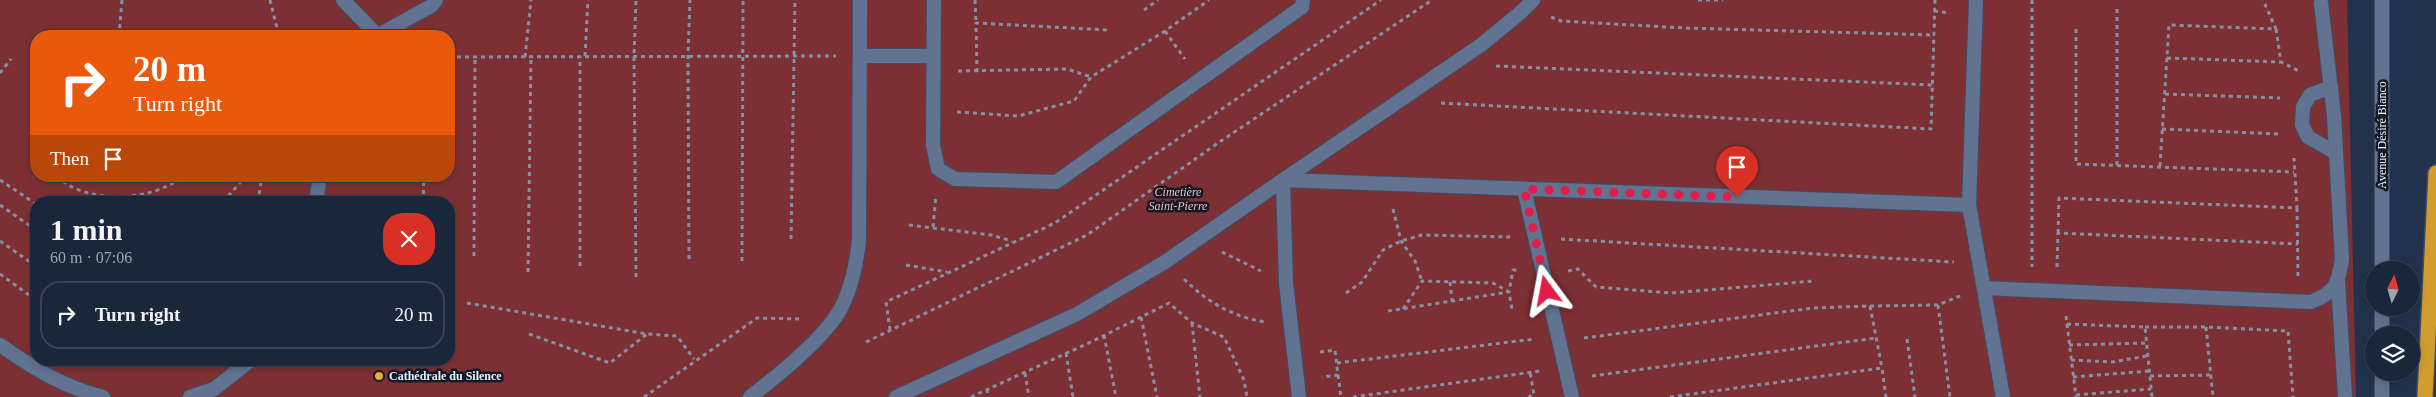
<!DOCTYPE html>
<html lang="en">
<head>
<meta charset="utf-8">
<style>
	:root { --surface:#1a2639; --page:#273244; --text:#f1f3f6; --muted:#9fa5ae; --line:#384353 }
	body { margin:0; font-family:"Times New Roman",serif; background:var(--page); color:var(--text); height:100vh; display:flex; flex-direction:column; font-size:19px; white-space:nowrap }
	* { box-sizing:border-box; margin:0 }
	p { font-size:16px; color:var(--muted) }
	.icon { flex:none; width:28px; height:28px; fill:none; stroke:currentColor; stroke-width:2; stroke-linecap:round; stroke-linejoin:round }
	.map { position:relative; flex:1; overflow:hidden }
	.details { position:absolute; left:30px; top:196px; width:425px; height:170px; display:flex; flex-direction:column; background:var(--surface); border-radius:20px; box-shadow:0 2px 8px #0003,0 0 0 1px var(--line) }
	.details>* { flex:none }
	.top-card { position:absolute; left:30px; top:30px; width:425px; height:152px; border-radius:20px; box-shadow:0 2px 8px #0003,0 0 0 1px var(--line); background:#ea580c; color:#fff; overflow:hidden }
	.needle { width:32px; rotate:5deg }
	.tools { position:absolute; left:2365px; top:261px; display:grid; gap:10px }
	.tools a { display:grid; place-items:center; width:55px; height:55px; border-radius:50%; background:var(--surface); box-shadow:0 2px 8px #0003,0 0 0 1px var(--line); font-size:25px }
	.pin { position:absolute; display:grid; place-items:center; width:42px; height:42px; color:#fff; margin:-51px -21px; border-radius:50% 50% 50% 0; rotate:-45deg; box-shadow:0 0 5px #0007 }
	.pin .icon { rotate:45deg }
	.me { position:absolute; width:55px; margin:-28px; rotate:347deg; stroke-linejoin:round; filter:drop-shadow(0 0 4px #0008) }
	.turn { display:flex; align-items:center; gap:18px; height:105px; padding:0 20px; font-size:22px }
	.turn .icon { width:65px; height:65px; stroke-width:2.5 }
	.turn b { display:block; font-size:35px; line-height:42px }
	.then { display:flex; align-items:center; height:48px; padding:0 20px; background:#0003; gap:10px; font-size:19px }
	.round { display:grid; place-items:center; flex:none; width:52px; height:52px; border-radius:20px; background:var(--page) }
	.overview { display:flex; align-items:center; justify-content:space-between; height:85px; padding:0 20px }
	h1 { font-size:30px; font-weight:700; line-height:38px }
	ul { padding:0; list-style:none }
	li { display:flex; align-items:center; gap:15px; height:68px; margin:0 10px 8px; padding:0 10px; border:2px solid var(--line); border-radius:20px }
	li div { flex:1 }
	li b { display:block; font-size:19px }
	li em { font-style:normal }
	.map>svg:first-child { display:block }
</style>
</head>
<body>
<div class="map">
<svg width="2436" height="397" viewBox="0 0 2436 397">
	<rect width="100%" height="100%" fill="#23324c"/>
	<path fill="#7d3034" fill-rule="evenodd" d="M 0,0 L 2347,0 L 2356,397 L 0,397 ZM 36,36 L 449,36 L 449,176 L 36,176 ZM 36,202 L 449,202 L 449,360 L 36,360 Z"/>
	<g fill="none" stroke-linecap="round" stroke-linejoin="round">
		<defs>
			<path id="service" d="M 343,0 L 378,36
				M 934,0 L 933,145 L 938,169 L 955,179 L 1056,182 L 1302,7 L 1303,0
				M 1533,0 L 1520,13 L 1481,45 L 1283,180 L 1969,205
				M 1976,0 L 1969,205 L 2003,397
				M 377,36 L 431,6 L 436,0
				M 860,56 L 933,56
				M 2331,87 L 2310,95 L 2303,107 L 2302,125 L 2308,137 L 2336,153
				M 1283,180 L 1286,283 L 1299,397
				M 1524,189 L 1572,397
				M 316,202 L 320,176
				M 2338,281 L 2345,397
				M 1984,288 L 2311,302 C 2336,292 2338,284 2342,259 L 2334,116 L 2321,3
				M 0,345 C 33,368 63,387 103,397
				M 190,397 L 214,389 L 251,360
				M 750,397 C 776,377 826,337 841,308 C 852,287 856,264 859,241 L 860,0
				M 896,397 L 1077,314 L 1165,262 L 1283,180"/>
			<path id="tertiary" d="M 2382,0 L 2382,270
				M 2382,335 L 2382,308
				M 2382,397 L 2382,372"/>
			<path id="motorway" d="M 2425,397 L 2436,173"/>
		</defs>
		<use href="#service" stroke="#404d62" stroke-width="16"/>
		<use href="#tertiary" stroke="#404d62" stroke-width="16"/>
		<use href="#motorway" stroke="#404d62" stroke-width="18"/>
		<path stroke="#8590a4" stroke-width="3" stroke-dasharray="4 4" stroke-linecap="butt" d="M 270,0 L 279,36
			M 975,0 L 976,23
			M 1698,0 L 1723,0
			M 2032,0 L 2032,267
			M 1144,10 L 1158,0
			M 1934,11 L 1950,13
			M 1551,17 L 1561,21 L 1685,28 L 1934,35
			M 2076,29 L 2076,164 L 2294,172
			M 2276,29 L 2281,62 L 2301,72
			M 1165,31 L 1185,59
			M 119,36 L 122,0
			M 585,56 L 588,0
			M 449,57 L 836,56
			M 525,57 L 531,0
			M 2167,58 L 2281,62
			M 1496,66 L 1933,85
			M 958,71 L 1067,69 L 1091,77
			M 977,72 L 976,23 L 1108,30
			M 0,73 L 11,59
			M 2165,94 L 2280,98
			M 1441,103 L 1931,129 L 1935,0
			M 957,112 L 1018,116 L 1074,101 L 1091,77 L 1165,31 L 1209,0
			M 2162,129 L 2279,134
			M 2117,165 L 2117,7
			M 2160,166 L 2169,25 L 2276,29 L 2263,0
			M 57,176 C 85,205 153,202 183,176
			M 0,180 L 36,204
			M 223,202 L 246,176
			M 258,202 L 262,176
			M 423,202 L 424,176
			M 0,205 L 36,230
			M 2297,208 L 2298,278
			M 1393,209 L 1401,241 L 1415,261 L 1422,281
			M 909,225 L 991,235 L 1012,241
			M 933,227 L 936,195
			M 2058,233 L 2059,198 L 2297,208 L 2294,158
			M 791,239 L 795,0
			M 1561,239 L 1954,262
			M 0,241 L 36,266
			M 1222,252 L 1261,271
			M 474,256 L 475,57
			M 689,259 L 688,55 L 690,0
			M 742,261 L 743,0
			M 906,265 L 947,272
			M 580,266 L 580,56
			M 2057,267 L 2058,233 L 2298,244
			M 1568,271 L 1578,269 L 1596,287 L 1671,293 L 1814,281
			M 528,272 L 531,57
			M 0,274 L 36,300
			M 636,277 L 634,56 L 636,0
			M 1184,279 C 1207,302 1233,317 1265,322
			M 1450,282 L 1452,301
			M 1346,293 L 1362,282 L 1383,250 L 1401,241 L 1422,235 L 1510,237
			M 467,303 L 647,334 L 677,336 L 694,359
			M 1938,305 L 1950,397
			M 1870,306 L 1938,305 L 1960,296
			M 1403,309 L 1422,281 L 1493,283 L 1509,292 L 1512,309
			M 1388,311 L 1509,292 L 1513,270 L 1517,270
			M 2066,316 L 2076,397
			M 1141,317 L 1157,397
			M 1192,323 L 1200,397
			M 2067,324 L 2145,327 L 2152,397
			M 2145,327 L 2206,327 L 2288,331 L 2293,397
			M 2206,327 L 2213,397
			M 890,330 L 886,302 L 1055,223 L 1381,0
			M 529,334 L 610,363 L 647,334
			M 1104,335 L 1116,397
			M 1584,338 L 1813,308 L 1870,306 L 1882,368
			M 1907,339 L 1915,397
			M 866,342 L 1087,235 L 1221,141 L 1432,0
			M 2069,345 L 2146,343
			M 1320,352 L 1335,350 L 1338,375 L 1322,377
			M 1066,353 L 1073,397
			M 2071,360 L 2112,362 L 2147,356
			M 1337,363 L 1535,339
			M 1025,373 L 1029,397
			M 1338,375 L 1341,397
			M 1592,376 L 1876,338
			M 2150,376 L 2211,375
			M 2073,377 L 2149,371
			M 987,389 L 988,397
			M 2076,395 L 2151,389
			M 644,397 L 757,318 L 803,319
			M 971,397 L 1093,341 L 1169,303 L 1192,323 L 1224,337 L 1244,380 L 1247,397
			M 1353,397 L 1540,371
			M 1528,397 L 1534,395 L 1530,372
			M 1670,397 L 1882,368 L 1886,397"/>
		<use href="#service" stroke="#617390" stroke-width="14"/>
		<use href="#tertiary" stroke="#617390" stroke-width="14"/>
		<use href="#motorway" stroke="#d29b2e" stroke-width="15"/>
	</g>
	<g fill="none" stroke-linecap="round" stroke-linejoin="round">
		<path stroke="#e11d48" stroke-width="9" stroke-dasharray="0 16.2" d="M 1547,291 L 1524,189 L 1737,197"/>
	</g>
	<circle fill="#e7ac37" stroke="#131a26" stroke-width="2" cx="379" cy="376" r="5"/>
	<g text-anchor="middle" stroke-width="5" stroke-linejoin="round" paint-order="stroke">
		<g font-size="12" fill="#e8f0fe" stroke="#131a26">
			<text transform="translate(2382 135) rotate(-90)" y="4">Avenue Désiré Bianco</text>
		</g>
		<g font-size="12" font-style="italic" fill="#f3bbba" stroke="#131a26">
			<text x="1178" y="196">Cimetière<tspan x="1178" dy="14">Saint-Pierre</tspan></text>
		</g>
		<g font-size="12" font-weight="bold" fill="#e8f0fe" stroke="#131a26" text-anchor="start">
			<text x="389" y="380">Cathédrale du Silence</text>
		</g>
	</g>
</svg>
<div class="tools">
<a><svg class="needle" viewBox="-14 -14 28 28"><path d="M0-13l5 13h-10z" fill="#e53935"/><path d="M0 13l5-13h-10z" fill="#9fa5ae"/></svg></a>
<a><svg class="icon" aria-label="layers" viewBox="0 0 24 24"><path d="M12 4l9 5-9 5-9-5zM3 14l9 5 9-5"/></svg></a>
</div>
<div class="pin" style="left:1737px;top:197px;background:#d93025"><svg class="icon" aria-label="arrive" viewBox="0 0 24 24"><path d="M6 21V4h12l-3 4 3 4H6"/></svg></div>
<svg class="me" style="left:1547px;top:291px" viewBox="-20 -20 40 40"><path d="M0-17L14 15 0 8-14 15z" fill="#e11d48" stroke="#fff" stroke-width="4"/></svg>
<div class="top-card">
<div class="turn"><svg class="icon" aria-label="right" viewBox="0 0 24 24"><path d="M7 20v-9h11M14 6l5 5-5 5"/></svg><div><b>20 m</b>Turn right</div></div>
<div class="then">Then<svg class="icon" aria-label="arrive" viewBox="0 0 24 24"><path d="M6 21V4h12l-3 4 3 4H6"/></svg></div>
</div>
<section class="details">
<div class="overview"><div><h1>1 min</h1><p>60 m · 07:06</p></div><a class="round" style="background:#d93025;color:#fff"><svg class="icon" aria-label="close" viewBox="0 0 24 24"><path d="M6 6l12 12M18 6L6 18"/></svg></a></div>
<ul>
<li><svg class="icon" aria-label="right" viewBox="0 0 24 24"><path d="M7 20v-9h11M14 6l5 5-5 5"/></svg><div><b>Turn right</b></div><em>20 m</em></li>
</ul>
</section>
</div>
</body>
</html>
